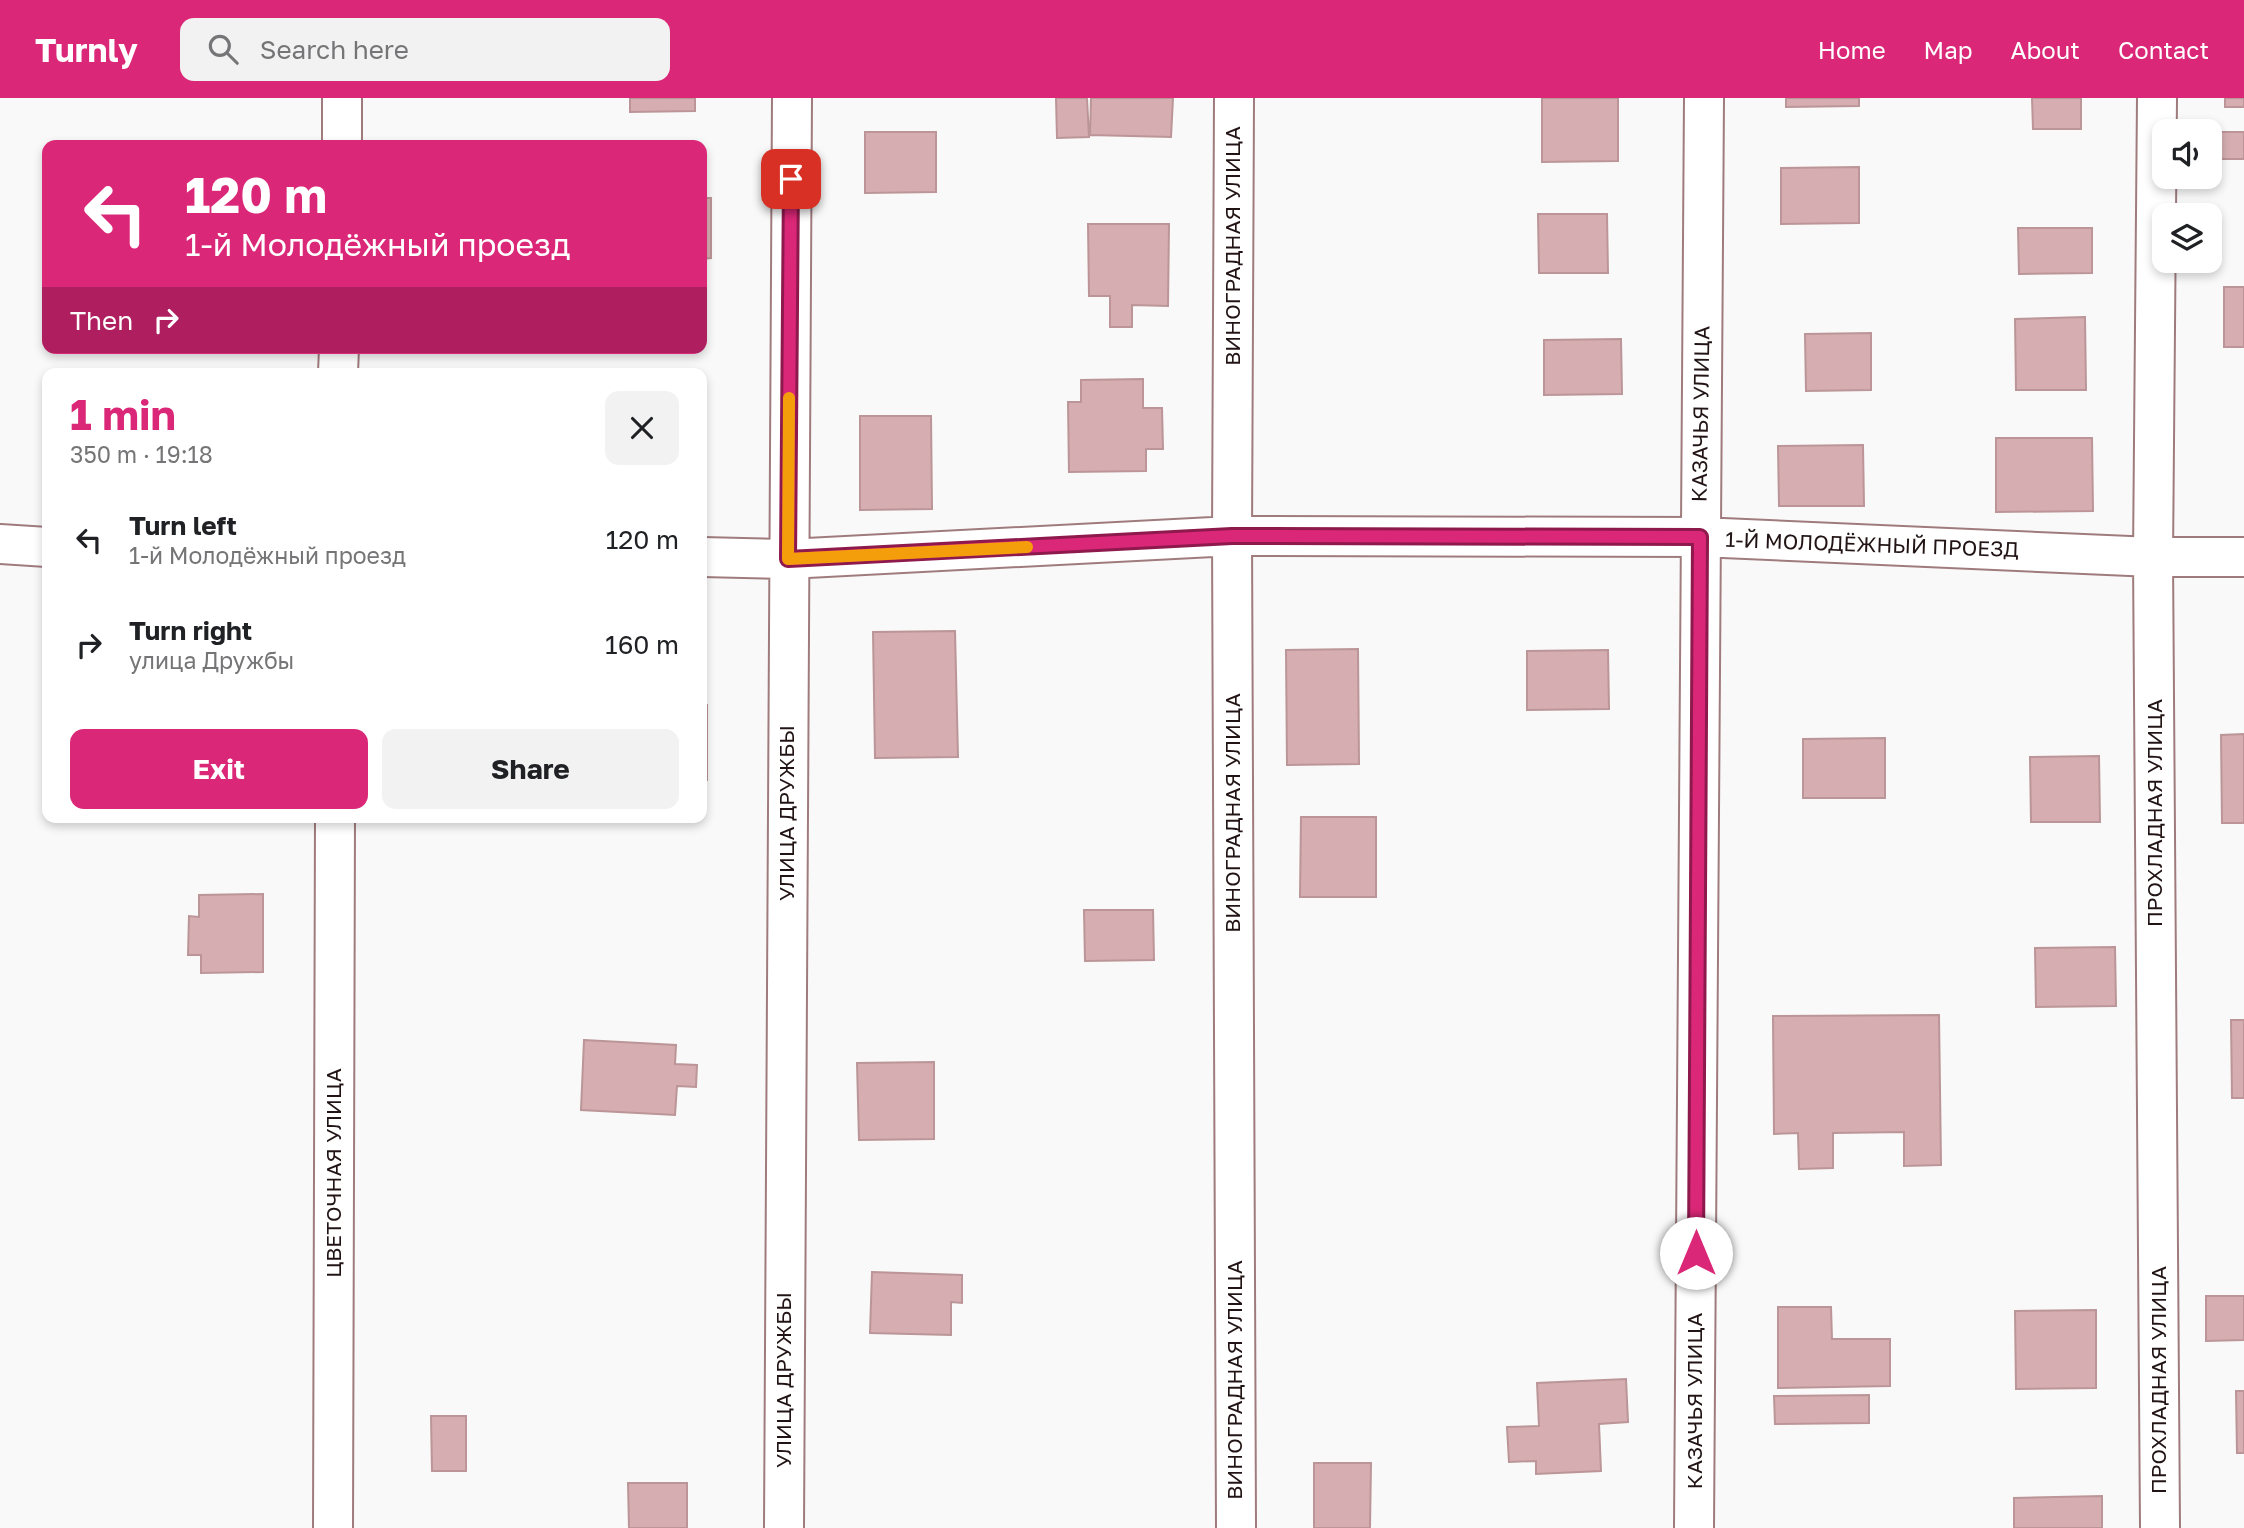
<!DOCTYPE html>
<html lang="en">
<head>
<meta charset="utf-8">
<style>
	:root { --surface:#fff; --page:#f2f2f2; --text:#202124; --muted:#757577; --accent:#db2777 }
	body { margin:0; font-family:"Golos Text",sans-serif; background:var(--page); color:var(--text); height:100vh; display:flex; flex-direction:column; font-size:26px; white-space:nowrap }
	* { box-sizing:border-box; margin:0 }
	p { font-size:23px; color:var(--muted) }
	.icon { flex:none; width:38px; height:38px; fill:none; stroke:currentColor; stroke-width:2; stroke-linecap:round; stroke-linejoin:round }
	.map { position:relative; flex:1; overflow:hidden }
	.sheet { position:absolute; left:42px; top:270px; width:665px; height:455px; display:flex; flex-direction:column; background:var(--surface); border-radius:14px; box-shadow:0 4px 10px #0003 }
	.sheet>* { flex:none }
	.top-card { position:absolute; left:42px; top:42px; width:665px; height:214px; border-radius:14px; box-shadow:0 4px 10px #0003; background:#db2777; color:#fff; overflow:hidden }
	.fabs { position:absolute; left:2152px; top:21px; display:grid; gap:14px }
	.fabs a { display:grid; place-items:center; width:70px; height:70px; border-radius:14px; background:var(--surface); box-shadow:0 4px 10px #0003; font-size:35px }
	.pin { position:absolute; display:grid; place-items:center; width:60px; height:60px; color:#fff; margin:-30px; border-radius:14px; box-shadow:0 4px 10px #0006 }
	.me { position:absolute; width:77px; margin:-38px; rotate:0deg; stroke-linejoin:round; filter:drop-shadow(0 0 5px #0008) }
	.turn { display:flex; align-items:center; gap:24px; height:147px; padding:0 28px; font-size:32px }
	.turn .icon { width:91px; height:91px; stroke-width:2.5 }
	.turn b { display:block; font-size:49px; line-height:60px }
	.then { display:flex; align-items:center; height:66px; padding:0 28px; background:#0003; gap:14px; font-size:26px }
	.round { display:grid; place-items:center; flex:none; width:74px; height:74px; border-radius:14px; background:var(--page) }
	.head { display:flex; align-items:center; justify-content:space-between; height:119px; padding:0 28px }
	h1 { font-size:42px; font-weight:700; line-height:52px; color:var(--accent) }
	.button { display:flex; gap:14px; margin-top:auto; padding:14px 28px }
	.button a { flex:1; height:80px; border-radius:14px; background:var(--accent); color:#fff; font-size:28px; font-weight:700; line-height:80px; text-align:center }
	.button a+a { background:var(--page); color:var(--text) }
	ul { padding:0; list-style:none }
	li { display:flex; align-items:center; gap:21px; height:105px; padding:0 28px }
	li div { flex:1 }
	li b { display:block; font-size:26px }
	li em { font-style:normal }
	header { display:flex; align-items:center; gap:42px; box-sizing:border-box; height:98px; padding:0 35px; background:var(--accent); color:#fff }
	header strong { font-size:33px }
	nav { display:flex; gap:38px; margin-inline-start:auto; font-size:24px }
	.search { width:490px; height:63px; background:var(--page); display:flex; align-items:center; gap:18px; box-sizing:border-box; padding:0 24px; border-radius:14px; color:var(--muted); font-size:26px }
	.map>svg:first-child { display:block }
</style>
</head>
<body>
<header>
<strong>Turnly</strong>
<div class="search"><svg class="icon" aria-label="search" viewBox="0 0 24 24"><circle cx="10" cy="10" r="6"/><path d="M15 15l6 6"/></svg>Search here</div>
<nav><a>Home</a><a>Map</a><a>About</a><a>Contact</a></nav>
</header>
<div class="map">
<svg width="2244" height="1430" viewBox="0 0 2244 1430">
	<rect width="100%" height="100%" fill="#f9f9f9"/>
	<path fill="#d6aeb1" stroke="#bb9597" stroke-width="2" d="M 630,0 L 695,0 L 695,13 L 630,14 Z
		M 1056,0 L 1087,0 L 1089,39 L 1057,40 Z
		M 1091,0 L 1173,0 L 1171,39 L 1090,37 Z
		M 1542,0 L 1618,0 L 1618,63 L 1542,64 Z
		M 1786,0 L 1859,0 L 1859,8 L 1786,9 Z
		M 2032,0 L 2081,0 L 2081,31 L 2033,31 Z
		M 2225,0 L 2244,0 L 2244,9 L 2225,9 Z
		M 865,34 L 936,34 L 936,94 L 865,95 Z
		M 2210,34 L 2244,34 L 2244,61 L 2211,61 Z
		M 1859,69 L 1859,125 L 1781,126 L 1781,70 Z
		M 702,100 L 711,100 L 711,160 L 702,161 Z
		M 1538,116 L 1607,116 L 1608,175 L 1539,175 Z
		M 1088,126 L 1169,126 L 1168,208 L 1132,207 L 1132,229 L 1110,229 L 1110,198 L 1089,198 Z
		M 2018,130 L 2092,130 L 2092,175 L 2019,176 Z
		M 2224,189 L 2244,189 L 2244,249 L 2224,249 Z
		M 2085,219 L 2086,292 L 2016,292 L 2015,221 Z
		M 1871,235 L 1871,292 L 1806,293 L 1805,236 Z
		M 1621,241 L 1622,296 L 1544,297 L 1544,242 Z
		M 1143,281 L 1143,310 L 1162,310 L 1163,351 L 1146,351 L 1146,373 L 1069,374 L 1068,304 L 1081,304 L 1081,282 Z
		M 860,318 L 931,318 L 932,411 L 860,412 Z
		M 1996,340 L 2092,340 L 2093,413 L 1996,414 Z
		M 1863,347 L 1864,408 L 1779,408 L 1778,348 Z
		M 955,533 L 958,659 L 875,660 L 873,534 Z
		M 1358,551 L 1359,666 L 1287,667 L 1286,552 Z
		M 1608,552 L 1609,611 L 1527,612 L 1527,553 Z
		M 702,607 L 707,607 L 707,682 L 702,682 Z
		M 2244,636 L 2244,725 L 2222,725 L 2221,637 Z
		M 1885,640 L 1885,700 L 1803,700 L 1803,641 Z
		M 2099,658 L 2100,724 L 2031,724 L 2030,659 Z
		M 1301,719 L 1376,719 L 1376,799 L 1300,799 Z
		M 263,796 L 263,874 L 201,875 L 201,857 L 188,857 L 189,818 L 199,819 L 199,797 Z
		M 1084,812 L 1153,812 L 1154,862 L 1085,863 Z
		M 2115,849 L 2116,908 L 2036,909 L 2035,850 Z
		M 1939,917 L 1941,1067 L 1904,1068 L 1904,1034 L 1833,1035 L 1833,1070 L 1799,1071 L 1798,1035 L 1774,1036 L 1773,918 Z
		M 2231,922 L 2244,922 L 2244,1000 L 2232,1000 Z
		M 584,942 L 676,947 L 675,966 L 697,967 L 696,989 L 677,988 L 675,1017 L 581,1012 Z
		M 934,964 L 934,1041 L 859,1042 L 857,965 Z
		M 872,1174 L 962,1177 L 962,1205 L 951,1204 L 951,1237 L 870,1235 Z
		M 2206,1198 L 2244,1198 L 2244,1242 L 2206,1243 Z
		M 1778,1209 L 1831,1209 L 1832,1241 L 1890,1241 L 1890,1288 L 1778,1290 Z
		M 2096,1212 L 2096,1290 L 2016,1291 L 2015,1213 Z
		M 1626,1281 L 1628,1324 L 1599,1326 L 1601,1373 L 1536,1376 L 1536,1363 L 1509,1364 L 1507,1329 L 1539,1328 L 1537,1285 Z
		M 2236,1293 L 2244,1293 L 2244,1355 L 2237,1355 Z
		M 1869,1297 L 1869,1325 L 1775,1326 L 1774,1298 Z
		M 431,1318 L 466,1318 L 466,1373 L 432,1373 Z
		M 1314,1365 L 1371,1365 L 1370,1430 L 1314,1430 Z
		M 628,1385 L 687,1385 L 687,1430 L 629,1430 Z
		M 2102,1398 L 2102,1430 L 2014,1430 L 2014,1400 Z"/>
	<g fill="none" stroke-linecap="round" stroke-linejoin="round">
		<defs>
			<path id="minor" d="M 1234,0 L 1232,438 L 1236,1430
				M 2157,0 L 2153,459 L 2160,1430
				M 342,47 L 342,0
				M 338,275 L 339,250
				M 0,446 L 47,449
				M 702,459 L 788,461 L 1232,438 L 1700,439 L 2153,459 L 2244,459
				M 333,1430 L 335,719
				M 784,1430 L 792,0
				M 1694,1430 L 1704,0"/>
		</defs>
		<use href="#minor" stroke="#a07b7e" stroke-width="42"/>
		<use href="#minor" stroke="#fff" stroke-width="38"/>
	</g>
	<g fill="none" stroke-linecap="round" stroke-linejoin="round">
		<defs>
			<path id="route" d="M 791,81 L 788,461 L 1232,438 L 1700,439 L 1696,1155"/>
		</defs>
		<use href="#route" stroke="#8e194d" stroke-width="18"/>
		<use href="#route" stroke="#db2777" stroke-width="12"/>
		<path stroke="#f59e0b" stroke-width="12" d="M 789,300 L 788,461 L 1027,449"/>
	</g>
	<g text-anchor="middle" stroke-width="6" stroke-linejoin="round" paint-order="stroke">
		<g font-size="21" fill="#221415" stroke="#fff">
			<text transform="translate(1233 148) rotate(-90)" y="7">ВИНОГРАДНАЯ УЛИЦА</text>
			<text transform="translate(1701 316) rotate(-89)" y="7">КАЗАЧЬЯ УЛИЦА</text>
			<text transform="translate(1872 447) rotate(2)" y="7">1-Й МОЛОДЁЖНЫЙ ПРОЕЗД</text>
			<text transform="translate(787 715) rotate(-90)" y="7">УЛИЦА ДРУЖБЫ</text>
			<text transform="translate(1233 715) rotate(-90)" y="7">ВИНОГРАДНАЯ УЛИЦА</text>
			<text transform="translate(2155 715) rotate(-90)" y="7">ПРОХЛАДНАЯ УЛИЦА</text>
			<text transform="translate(334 1075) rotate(-90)" y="7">ЦВЕТОЧНАЯ УЛИЦА</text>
			<text transform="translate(784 1282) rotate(-90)" y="7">УЛИЦА ДРУЖБЫ</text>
			<text transform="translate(1235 1282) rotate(-90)" y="7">ВИНОГРАДНАЯ УЛИЦА</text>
			<text transform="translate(2159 1282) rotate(-90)" y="7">ПРОХЛАДНАЯ УЛИЦА</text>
			<text transform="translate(1695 1303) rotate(-90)" y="7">КАЗАЧЬЯ УЛИЦА</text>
		</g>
	</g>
</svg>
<div class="fabs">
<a><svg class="icon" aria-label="sound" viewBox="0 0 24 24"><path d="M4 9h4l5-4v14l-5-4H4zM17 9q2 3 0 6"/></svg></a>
<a><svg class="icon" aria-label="layers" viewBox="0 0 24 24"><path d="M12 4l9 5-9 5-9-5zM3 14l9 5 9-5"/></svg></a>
</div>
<div class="pin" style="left:791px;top:81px;background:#d93025"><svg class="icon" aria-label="arrive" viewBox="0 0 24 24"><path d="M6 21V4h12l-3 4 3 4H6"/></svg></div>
<svg class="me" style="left:1696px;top:1155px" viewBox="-20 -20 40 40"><circle r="19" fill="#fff"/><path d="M0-13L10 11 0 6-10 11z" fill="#db2777"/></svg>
<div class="top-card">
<div class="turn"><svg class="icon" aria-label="left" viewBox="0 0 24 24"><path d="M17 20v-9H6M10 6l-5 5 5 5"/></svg><div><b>120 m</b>1-й Молодёжный проезд</div></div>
<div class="then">Then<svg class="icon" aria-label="right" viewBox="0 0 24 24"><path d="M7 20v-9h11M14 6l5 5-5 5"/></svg></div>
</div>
<section class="sheet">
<div class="head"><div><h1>1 min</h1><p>350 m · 19:18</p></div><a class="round"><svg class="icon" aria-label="close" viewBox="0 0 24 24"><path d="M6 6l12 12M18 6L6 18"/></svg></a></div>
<ul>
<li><svg class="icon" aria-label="left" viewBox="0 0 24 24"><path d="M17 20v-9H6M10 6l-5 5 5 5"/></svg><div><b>Turn left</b><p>1-й Молодёжный проезд</p></div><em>120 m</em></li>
<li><svg class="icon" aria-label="right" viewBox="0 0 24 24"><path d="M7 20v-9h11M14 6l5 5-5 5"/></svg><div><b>Turn right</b><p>улица Дружбы</p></div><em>160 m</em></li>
</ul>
<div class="button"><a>Exit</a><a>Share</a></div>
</section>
</div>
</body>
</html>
